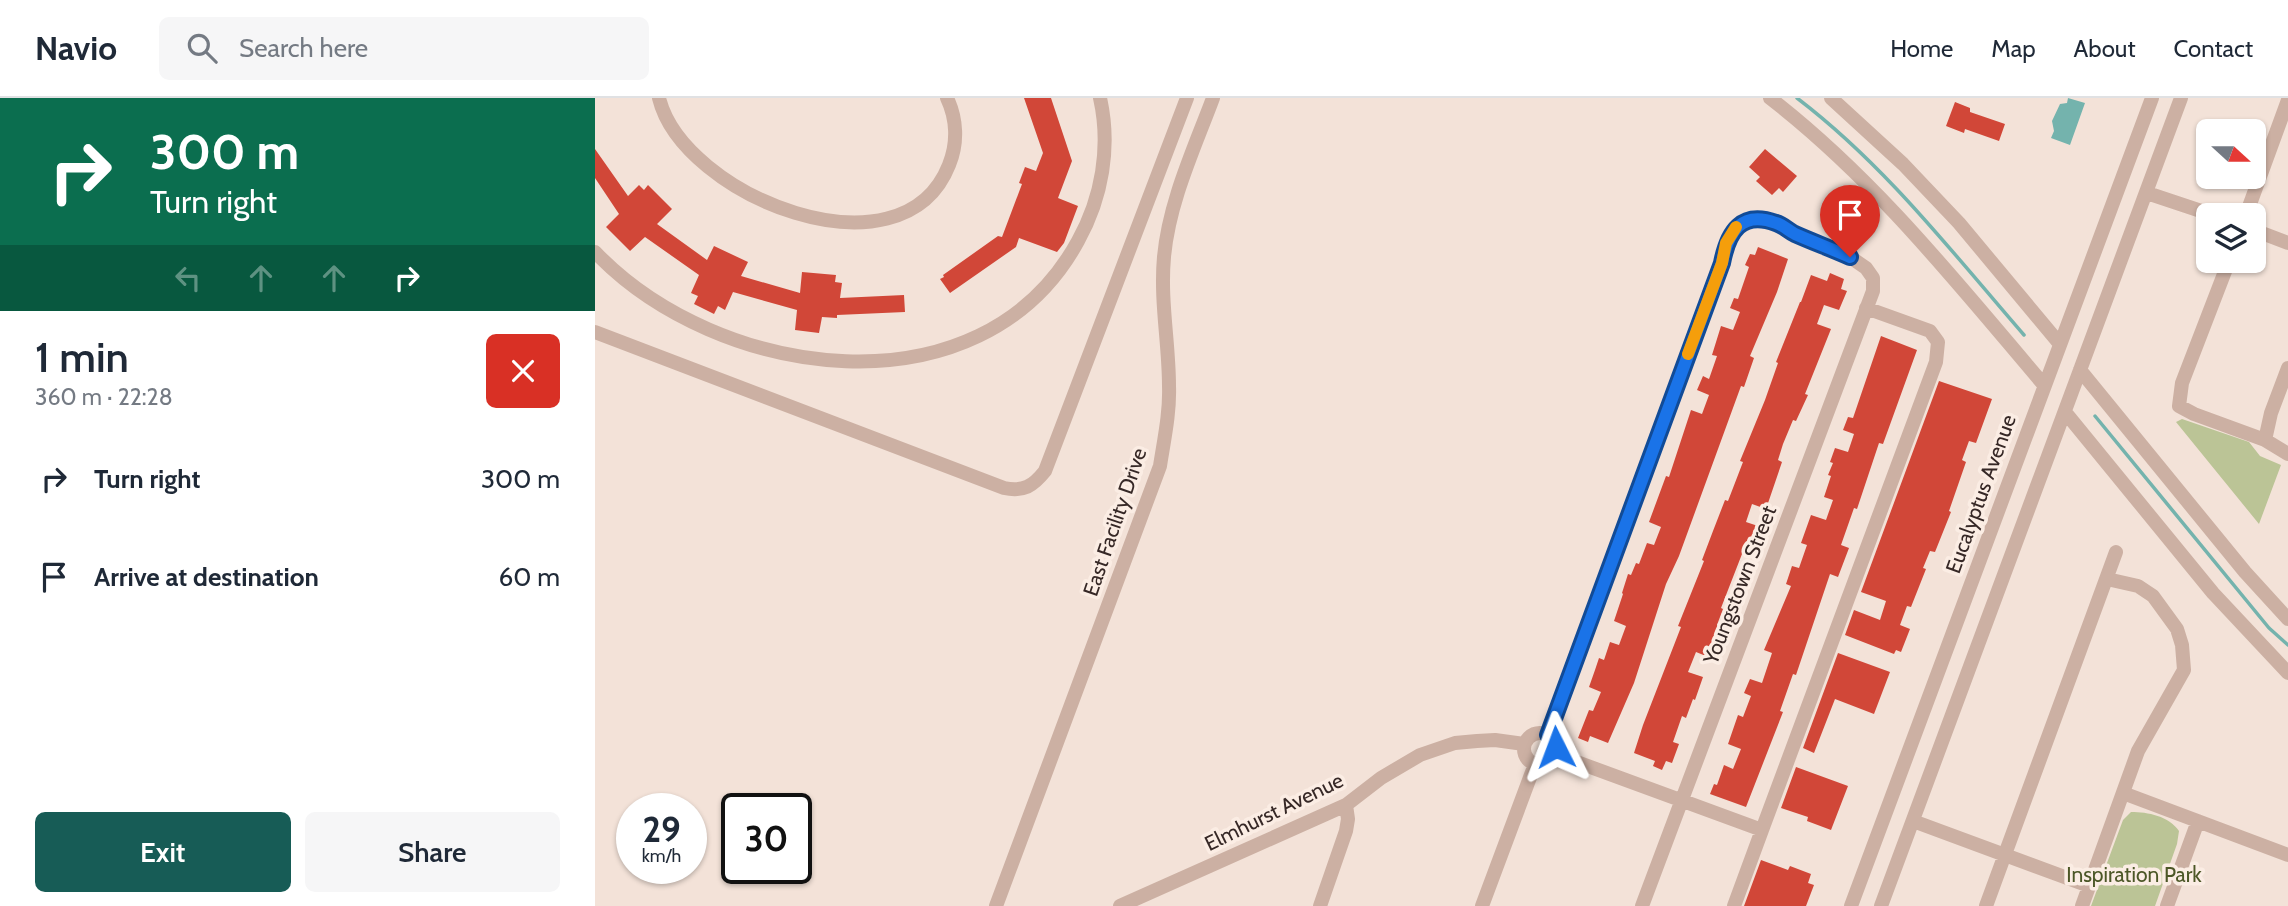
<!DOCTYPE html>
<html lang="en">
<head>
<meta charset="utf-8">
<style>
	:root { --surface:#fff; --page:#f6f6f7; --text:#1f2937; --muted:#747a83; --line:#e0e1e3; --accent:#175c56 }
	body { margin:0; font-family:Cabin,sans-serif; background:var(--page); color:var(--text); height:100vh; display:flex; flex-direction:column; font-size:26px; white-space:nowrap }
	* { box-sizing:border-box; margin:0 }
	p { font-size:23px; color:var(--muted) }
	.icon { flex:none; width:38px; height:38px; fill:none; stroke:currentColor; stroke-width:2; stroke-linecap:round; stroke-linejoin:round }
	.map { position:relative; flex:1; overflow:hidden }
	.sheet { display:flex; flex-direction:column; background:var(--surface); width:595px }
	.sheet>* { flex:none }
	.hud { background:#0b6e4f; color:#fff; overflow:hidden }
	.needle { width:46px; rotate:111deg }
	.tools { position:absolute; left:1601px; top:21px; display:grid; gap:14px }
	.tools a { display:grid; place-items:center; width:70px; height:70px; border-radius:10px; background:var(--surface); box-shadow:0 2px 5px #0004; font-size:35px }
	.speed { position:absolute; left:21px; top:695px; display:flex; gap:14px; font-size:35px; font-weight:700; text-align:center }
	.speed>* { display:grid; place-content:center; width:91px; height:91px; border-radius:50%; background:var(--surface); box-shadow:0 2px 5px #0004; line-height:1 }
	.speed small { font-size:18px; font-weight:400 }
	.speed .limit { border:4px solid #111; border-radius:10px; background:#fff; color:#111 }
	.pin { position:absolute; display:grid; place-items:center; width:60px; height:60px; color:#fff; margin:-72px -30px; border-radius:50% 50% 50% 0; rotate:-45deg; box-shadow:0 0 7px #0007 }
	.pin .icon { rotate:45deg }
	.me { position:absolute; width:77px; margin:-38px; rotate:357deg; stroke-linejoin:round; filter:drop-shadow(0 0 5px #0008) }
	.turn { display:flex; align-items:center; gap:24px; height:147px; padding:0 35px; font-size:32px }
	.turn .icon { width:91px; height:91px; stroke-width:2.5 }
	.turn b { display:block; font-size:49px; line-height:60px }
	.lanes { display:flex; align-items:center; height:66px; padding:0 35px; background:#0003; justify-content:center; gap:35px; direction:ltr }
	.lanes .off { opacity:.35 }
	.round { display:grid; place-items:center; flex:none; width:74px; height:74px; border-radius:10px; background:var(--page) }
	.headline { display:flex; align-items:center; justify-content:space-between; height:119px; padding:0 35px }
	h1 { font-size:42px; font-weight:600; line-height:52px }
	.primary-button { display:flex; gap:14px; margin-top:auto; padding:14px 35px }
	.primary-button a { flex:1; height:80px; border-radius:10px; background:var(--accent); color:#fff; font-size:28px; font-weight:600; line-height:80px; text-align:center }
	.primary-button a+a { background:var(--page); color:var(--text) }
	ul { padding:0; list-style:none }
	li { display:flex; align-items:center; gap:21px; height:98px; padding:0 35px }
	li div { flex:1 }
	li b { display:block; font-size:26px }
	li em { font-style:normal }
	header { display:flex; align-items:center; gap:42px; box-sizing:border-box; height:98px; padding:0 35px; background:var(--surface); border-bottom:2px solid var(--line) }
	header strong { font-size:33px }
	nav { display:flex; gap:38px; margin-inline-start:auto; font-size:24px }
	.search { width:490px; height:63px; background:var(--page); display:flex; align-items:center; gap:18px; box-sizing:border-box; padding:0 24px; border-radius:10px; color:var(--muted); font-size:26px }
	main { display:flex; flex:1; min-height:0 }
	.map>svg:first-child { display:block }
</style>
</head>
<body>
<header>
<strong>Navio</strong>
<div class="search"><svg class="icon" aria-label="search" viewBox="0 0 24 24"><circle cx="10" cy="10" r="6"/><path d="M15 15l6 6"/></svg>Search here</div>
<nav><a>Home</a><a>Map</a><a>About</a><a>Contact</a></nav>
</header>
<main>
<section class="sheet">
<div class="hud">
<div class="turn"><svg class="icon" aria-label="right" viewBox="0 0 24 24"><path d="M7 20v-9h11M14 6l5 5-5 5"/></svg><div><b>300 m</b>Turn right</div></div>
<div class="lanes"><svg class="icon off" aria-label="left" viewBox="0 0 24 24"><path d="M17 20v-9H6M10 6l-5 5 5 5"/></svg><svg class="icon off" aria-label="ahead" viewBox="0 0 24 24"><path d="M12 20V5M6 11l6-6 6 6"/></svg><svg class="icon off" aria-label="ahead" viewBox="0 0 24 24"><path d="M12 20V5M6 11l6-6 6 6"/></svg><svg class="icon" aria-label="right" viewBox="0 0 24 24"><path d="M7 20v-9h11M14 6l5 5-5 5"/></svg></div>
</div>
<div class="headline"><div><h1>1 min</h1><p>360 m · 22:28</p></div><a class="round" style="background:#d93025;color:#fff"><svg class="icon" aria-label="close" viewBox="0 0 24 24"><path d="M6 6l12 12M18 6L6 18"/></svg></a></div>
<ul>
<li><svg class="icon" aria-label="right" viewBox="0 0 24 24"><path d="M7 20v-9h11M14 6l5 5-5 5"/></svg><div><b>Turn right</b></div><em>300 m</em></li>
<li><svg class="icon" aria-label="arrive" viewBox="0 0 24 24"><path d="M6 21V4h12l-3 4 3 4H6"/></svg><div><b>Arrive at destination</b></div><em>60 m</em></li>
</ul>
<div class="primary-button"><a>Exit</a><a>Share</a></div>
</section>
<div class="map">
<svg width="1693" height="808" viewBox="0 0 1693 808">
	<rect width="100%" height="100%" fill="#f3e2d8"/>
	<path fill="#bbc496" d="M 1587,321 L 1654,344 L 1665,358 L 1686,367 L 1664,426 L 1581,324 Z
		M 1536,714 C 1553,714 1574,718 1584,733 L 1582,746 L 1560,808 L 1496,808 L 1528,722 Z"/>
	<path fill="#74b3ad" d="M 1473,0 L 1490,5 L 1475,47 L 1456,40 L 1459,33 L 1457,23 L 1465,6 L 1472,5 Z"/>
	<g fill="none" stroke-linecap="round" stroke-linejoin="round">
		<path stroke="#74b3ad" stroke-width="3.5" d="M 1202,0 C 1290,67 1357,154 1429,237
			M 1500,318 L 1674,530 L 1693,547"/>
	</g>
	<path fill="#d14738" d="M 429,0 L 456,0 L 477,63 L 463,100 L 483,108 L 469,145 L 462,154 L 424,140 L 421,149 L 355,195 L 345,181 L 349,179 L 348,177 L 403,138 L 407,139 L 427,86 L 424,85 L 430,69 L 441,73 L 448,55 Z
		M 1360,4 L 1375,10 L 1375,14 L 1410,26 L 1404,43 L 1370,31 L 1369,35 L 1351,28 Z
		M 0,51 L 33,98 L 44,87 L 49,92 L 53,87 L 77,111 L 62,126 L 112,162 L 119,148 L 153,164 L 146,178 L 205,195 L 207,174 L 241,177 L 240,184 L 247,185 L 245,200 L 309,197 L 310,214 L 242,217 L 242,220 L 227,219 L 224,235 L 200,232 L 202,212 L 138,194 L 130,212 L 123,208 L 119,216 L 99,206 L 103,198 L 96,195 L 104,177 L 50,139 L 35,153 L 11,129 L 24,116 L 0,80 Z
		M 1170,51 L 1202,78 L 1188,94 L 1184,90 L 1177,97 L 1161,83 L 1165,79 L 1154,69 Z
		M 1163,149 L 1193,161 L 1182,194 L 1155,258 L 1159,260 L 1149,289 L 1146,288 L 1084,458 L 1071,486 L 1039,585 L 1013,645 L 995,638 L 993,644 L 983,640 L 994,612 L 998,613 L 1006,594 L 994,589 L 1000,572 L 1004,560 L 1009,562 L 1015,544 L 1024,547 L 1031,528 L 1019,523 L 1028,496 L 1027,495 L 1033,476 L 1036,477 L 1041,465 L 1044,466 L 1052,445 L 1059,447 L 1066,429 L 1054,424 L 1071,378 L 1074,379 L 1096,312 L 1107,316 L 1114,297 L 1102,292 L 1108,278 L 1114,281 L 1122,258 L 1117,257 L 1126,228 L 1138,232 L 1145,214 L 1135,210 L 1139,200 L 1143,201 L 1154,169 L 1150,167 L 1155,156 L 1160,157 Z
		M 1235,175 L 1249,181 L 1246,191 L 1252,193 L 1244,212 L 1229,207 L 1222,226 L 1236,231 L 1210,296 L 1213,297 L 1201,323 L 1198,322 L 1188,346 L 1183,362 L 1187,364 L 1171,411 L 1157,406 L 1151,424 L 1163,428 L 1157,447 L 1153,458 L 1147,456 L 1126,510 L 1128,511 L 1122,527 L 1126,528 L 1116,560 L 1101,554 L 1093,574 L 1108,579 L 1100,602 L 1098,601 L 1091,620 L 1087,618 L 1078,644 L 1084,646 L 1077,665 L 1071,663 L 1067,672 L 1058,668 L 1060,663 L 1039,655 L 1048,627 L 1086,529 L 1083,528 L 1109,463 L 1107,462 L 1118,433 L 1130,402 L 1133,403 L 1148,364 L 1145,363 L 1170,302 L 1183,265 L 1181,264 L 1205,204 L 1206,204 L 1216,177 L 1232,183 Z
		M 1286,238 L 1322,252 L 1288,346 L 1284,345 L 1262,411 L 1259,410 L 1246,447 L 1254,450 L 1243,479 L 1235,476 L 1201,577 L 1198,576 L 1185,613 L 1188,614 L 1151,709 L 1115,696 L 1119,686 L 1122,687 L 1129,667 L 1138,671 L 1146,651 L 1133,646 L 1143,617 L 1148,619 L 1156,598 L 1149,595 L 1155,581 L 1167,585 L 1177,555 L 1169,552 L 1196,488 L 1191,486 L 1197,468 L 1204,470 L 1212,447 L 1206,445 L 1216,417 L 1231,422 L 1238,402 L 1229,399 L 1236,378 L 1233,377 L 1238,365 L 1235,364 L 1240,350 L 1253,354 L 1259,336 L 1248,332 L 1253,319 L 1258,320 Z
		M 1344,283 L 1397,301 L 1381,345 L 1374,343 L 1367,362 L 1371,364 L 1354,413 L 1356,414 L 1340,454 L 1335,453 L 1328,470 L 1331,471 L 1316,509 L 1312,508 L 1305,527 L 1315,531 L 1306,554 L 1301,552 L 1299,556 L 1250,537 L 1259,512 L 1285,522 L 1291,503 L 1266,494 Z
		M 1243,555 L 1295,574 L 1279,616 L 1240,601 L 1219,655 L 1208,650 Z
		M 1201,669 L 1253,688 L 1236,732 L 1212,723 L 1213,719 L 1186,710 Z
		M 1166,762 L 1193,772 L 1195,768 L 1216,776 L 1213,785 L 1219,787 L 1211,808 L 1149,808 Z"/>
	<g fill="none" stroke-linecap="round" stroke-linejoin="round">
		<path stroke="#ccb0a3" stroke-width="14" d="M 64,0 C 88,98 307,186 354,67 C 363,45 362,21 352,0
			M 1175,0 C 1281,82 1363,186 1449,287
			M 1236,0 L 1308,66 L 1364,125 L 1464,245
			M 1552,95 L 1618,117
			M 1651,117 L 1693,2
			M 1659,132 L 1693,145
			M 0,154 C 122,282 386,321 483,143 C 507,100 516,49 505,0
			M 1634,163 L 1587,285 L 1584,308 L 1599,316 L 1670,342
			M 0,234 L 409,390 C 429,394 438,388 450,373 L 592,0
			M 1693,270 L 1676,315 L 1670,342 L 1693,356
			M 1485,272 L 1650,474 L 1693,521
			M 1470,314 L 1618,495 L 1693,575
			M929 651a16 16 0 1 1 32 0a16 16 0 1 1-32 0Z
			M 953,637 L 1127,165 L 1131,145 L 1140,130 L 1156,120 L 1181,125 L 1198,135 L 1255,159 L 1271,170 L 1278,180 L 1278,193 L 1047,808
			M 960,656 L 1167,732 L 1341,264 L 1343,244 L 1335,233 L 1271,210
			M 1528,695 L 1693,757
			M 1318,723 L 1494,788
			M 401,808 L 565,368 C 569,342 575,315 574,288 C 574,245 565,203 569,159 C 574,104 599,51 618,0
			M 525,808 L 751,707 L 786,680 L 825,657 L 860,645 L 882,643 L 900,642 L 929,646
			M 725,808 L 751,733 L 753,721 L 751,707
			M 887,808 L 940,666
			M 1139,808 L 1167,732
			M 1256,808 L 1557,0
			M 1286,808 L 1586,0
			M 1391,808 L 1521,454
			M 1487,808 L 1543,653 L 1589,572 L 1587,547 L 1582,531 L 1558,498 L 1543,488 L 1512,481
			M 1572,808 L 1603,723"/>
	</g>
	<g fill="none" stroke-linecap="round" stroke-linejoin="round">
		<defs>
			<path id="route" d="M 961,649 L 953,637 L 1127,165 C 1133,134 1146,112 1181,125 C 1188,127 1194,133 1200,136 C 1218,144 1237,151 1255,159"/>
		</defs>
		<use href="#route" stroke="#114b97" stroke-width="18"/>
		<use href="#route" stroke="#1a73e8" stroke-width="12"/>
		<path stroke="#f59e0b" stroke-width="12" d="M 1093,256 L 1127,165 L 1131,145 L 1141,129"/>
	</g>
	<g text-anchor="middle" stroke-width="7" stroke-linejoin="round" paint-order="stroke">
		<g font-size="21" fill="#362826" stroke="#fbede4">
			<text transform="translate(1386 396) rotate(-70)" y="7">Eucalyptus Avenue</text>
			<text transform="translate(520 424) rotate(-71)" y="7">East Facility Drive</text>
			<text transform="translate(1145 487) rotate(-69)" y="7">Youngstown Street</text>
			<text transform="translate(679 714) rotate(-26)" y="7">Elmhurst Avenue</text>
		</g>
		<g font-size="21" fill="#4c5727" stroke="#fbede4">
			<text x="1539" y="784">Inspiration Park</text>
		</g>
	</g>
</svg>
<div class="tools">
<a><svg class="needle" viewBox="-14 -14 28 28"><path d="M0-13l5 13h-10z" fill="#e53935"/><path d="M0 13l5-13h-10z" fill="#747a83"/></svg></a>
<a><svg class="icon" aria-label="layers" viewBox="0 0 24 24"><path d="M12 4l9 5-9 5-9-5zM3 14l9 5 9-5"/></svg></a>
</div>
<div class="speed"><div>29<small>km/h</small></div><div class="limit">30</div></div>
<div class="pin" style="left:1255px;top:159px;background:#d93025"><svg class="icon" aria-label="arrive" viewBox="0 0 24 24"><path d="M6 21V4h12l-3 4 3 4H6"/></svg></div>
<svg class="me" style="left:961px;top:649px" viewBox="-20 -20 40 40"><path d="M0-17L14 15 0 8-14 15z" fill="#1a73e8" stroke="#fff" stroke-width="4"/></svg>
</div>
</main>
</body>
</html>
